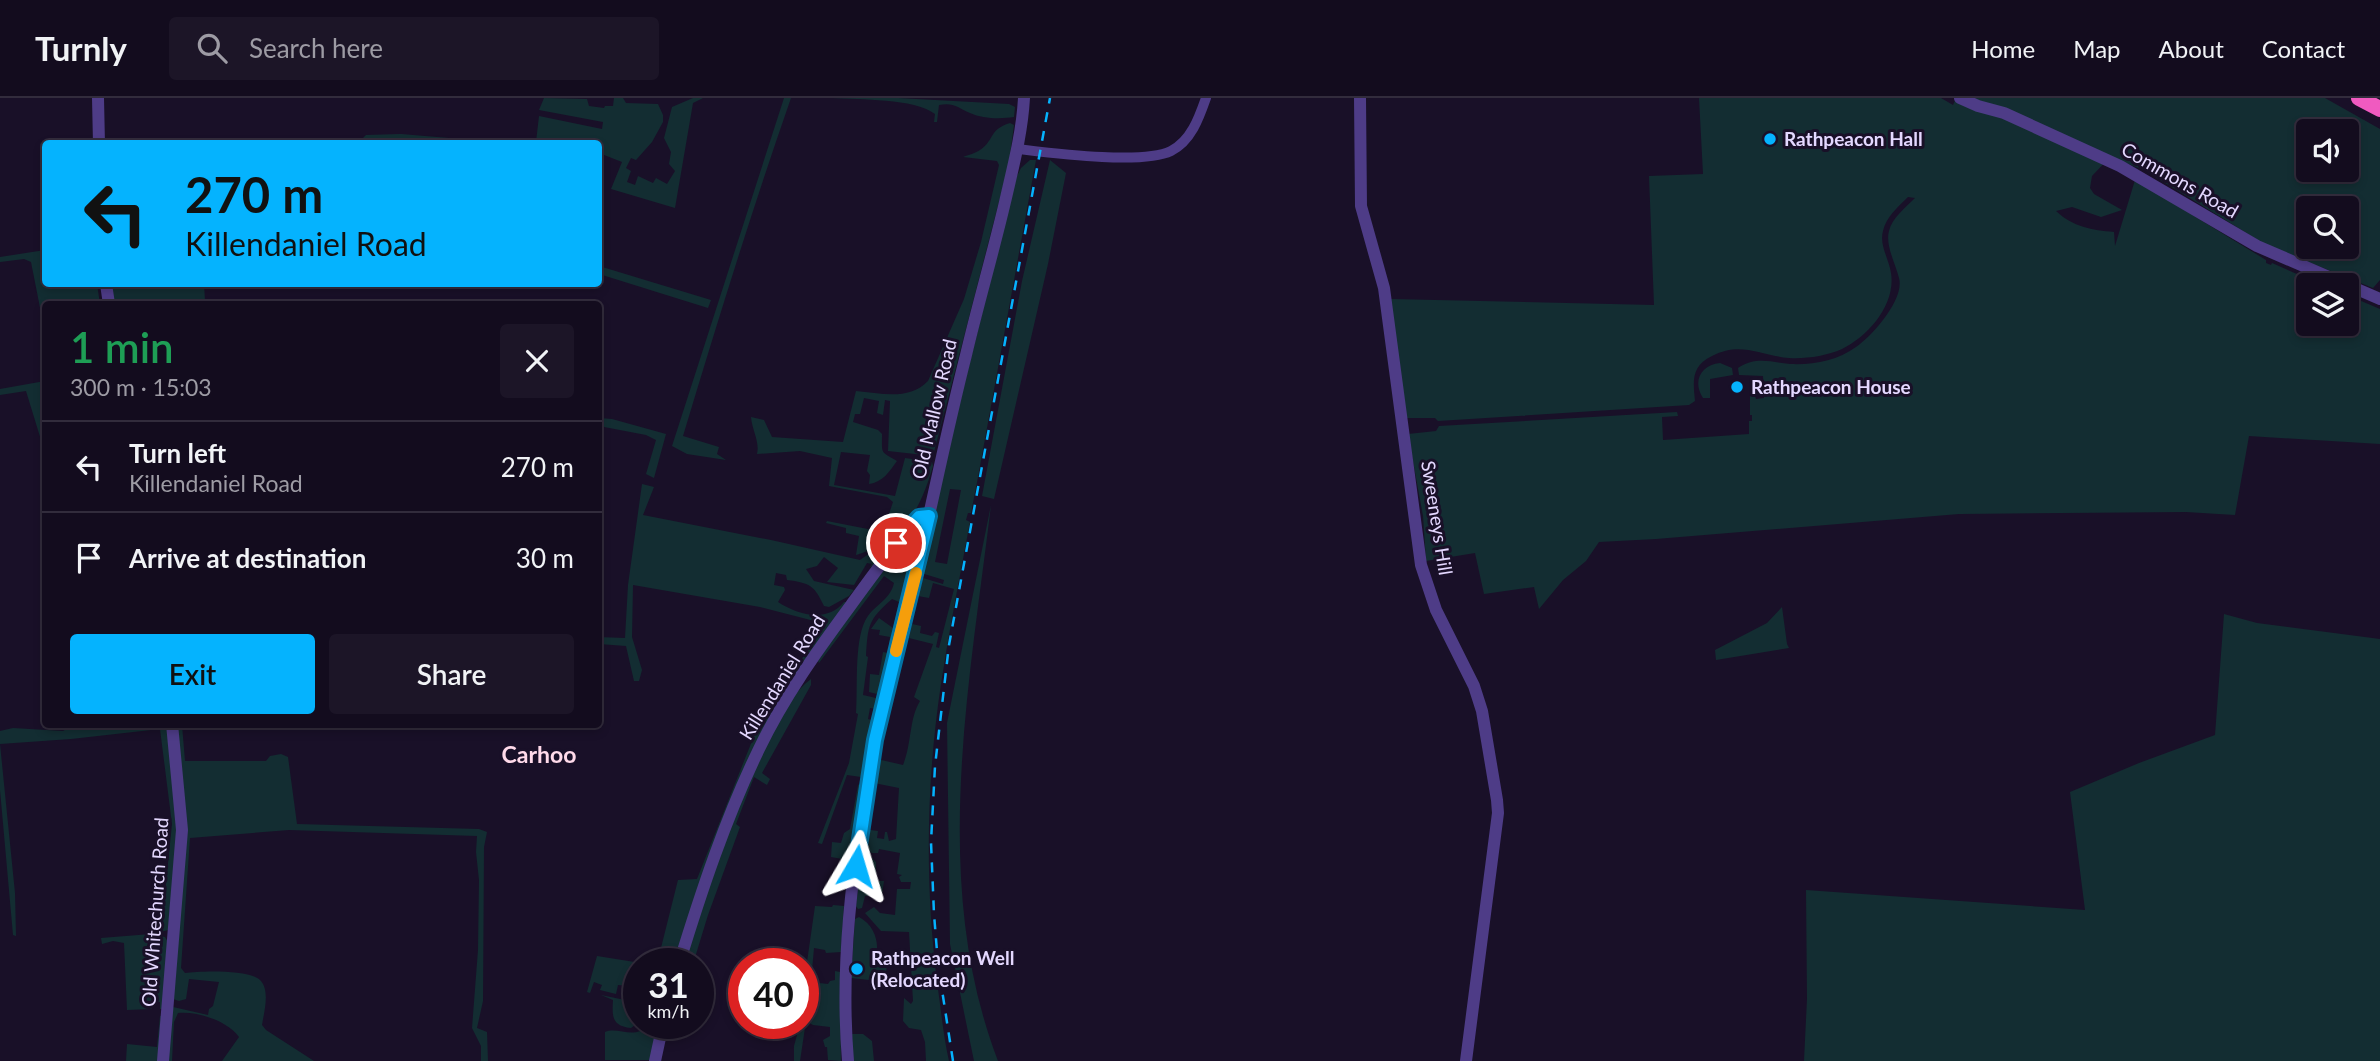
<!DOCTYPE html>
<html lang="en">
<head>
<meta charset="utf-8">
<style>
	:root { --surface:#130c1e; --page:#1c1527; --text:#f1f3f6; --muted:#9d9ba4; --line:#322c3c; --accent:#05b3fe }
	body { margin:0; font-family:Lato,sans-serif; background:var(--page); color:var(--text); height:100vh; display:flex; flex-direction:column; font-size:26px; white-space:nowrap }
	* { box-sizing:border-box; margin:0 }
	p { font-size:23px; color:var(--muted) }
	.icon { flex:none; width:38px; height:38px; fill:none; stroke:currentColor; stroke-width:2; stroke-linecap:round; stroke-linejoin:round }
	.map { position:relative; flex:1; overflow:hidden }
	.sheet { position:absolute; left:42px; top:203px; width:560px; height:427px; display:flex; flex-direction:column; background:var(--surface); border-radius:7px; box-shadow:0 4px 10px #0003,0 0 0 2px var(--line) }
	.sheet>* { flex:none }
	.hud { position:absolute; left:42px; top:42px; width:560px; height:147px; border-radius:7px; box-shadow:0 4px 10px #0003,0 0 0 2px var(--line); background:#05b3fe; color:#111; overflow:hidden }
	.fabs { position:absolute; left:2296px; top:21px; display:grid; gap:14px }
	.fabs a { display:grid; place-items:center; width:63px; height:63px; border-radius:7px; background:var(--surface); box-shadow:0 4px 10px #0003,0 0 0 2px var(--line); font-size:35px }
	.speed { position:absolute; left:623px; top:850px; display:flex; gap:14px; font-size:35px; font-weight:700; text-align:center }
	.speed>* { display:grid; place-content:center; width:91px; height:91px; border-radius:50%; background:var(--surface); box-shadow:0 4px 10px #0003,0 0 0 2px var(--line); line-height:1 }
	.speed small { font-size:18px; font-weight:400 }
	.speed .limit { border:10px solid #d22; background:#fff; color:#111 }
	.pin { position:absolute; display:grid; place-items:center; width:60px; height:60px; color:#fff; margin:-30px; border:4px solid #fff; border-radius:50%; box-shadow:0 2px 7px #0007 }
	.me { position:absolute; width:77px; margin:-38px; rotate:7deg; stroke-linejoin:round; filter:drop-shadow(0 0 5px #0008) }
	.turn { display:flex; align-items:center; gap:24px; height:147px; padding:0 28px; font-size:32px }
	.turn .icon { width:91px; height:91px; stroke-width:2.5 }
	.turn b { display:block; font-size:49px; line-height:60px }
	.round { display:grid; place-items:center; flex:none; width:74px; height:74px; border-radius:7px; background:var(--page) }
	.summary { display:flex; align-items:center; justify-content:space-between; height:119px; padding:0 28px }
	h1 { font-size:42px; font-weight:600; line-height:52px; color:#1e9e55 }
	.action { display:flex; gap:14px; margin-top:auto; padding:14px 28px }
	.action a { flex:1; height:80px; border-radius:7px; background:var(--accent); color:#111; font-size:28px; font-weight:600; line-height:80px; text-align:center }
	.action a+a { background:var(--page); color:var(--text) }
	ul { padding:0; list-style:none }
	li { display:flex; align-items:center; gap:21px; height:91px; padding:0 28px; border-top:2px solid var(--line) }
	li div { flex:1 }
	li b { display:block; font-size:26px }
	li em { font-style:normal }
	header { display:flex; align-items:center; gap:42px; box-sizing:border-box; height:98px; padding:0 35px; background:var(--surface); border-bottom:2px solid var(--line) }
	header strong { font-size:33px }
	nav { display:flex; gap:38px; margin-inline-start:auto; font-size:24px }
	.search { width:490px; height:63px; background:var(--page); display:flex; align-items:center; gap:18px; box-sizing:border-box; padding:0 24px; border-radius:7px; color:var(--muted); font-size:26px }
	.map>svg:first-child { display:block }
</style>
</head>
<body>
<header>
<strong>Turnly</strong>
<div class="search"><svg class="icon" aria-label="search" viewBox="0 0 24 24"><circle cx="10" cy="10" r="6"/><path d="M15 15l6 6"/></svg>Search here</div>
<nav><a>Home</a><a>Map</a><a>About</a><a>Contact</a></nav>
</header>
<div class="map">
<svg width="2380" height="963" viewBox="0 0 2380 963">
	<rect width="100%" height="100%" fill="#191028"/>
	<path fill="#132d32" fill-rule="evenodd" d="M 544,0 L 587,1 L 589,8 L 604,10 L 605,8 L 613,8 L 614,0 L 623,0 L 626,5 L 658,6 L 663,17 L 663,24 L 652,44 L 636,62 L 631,60 L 626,70 L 631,73 L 627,84 L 635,87 L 638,78 L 653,85 L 656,80 L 667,86 L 675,73 L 669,66 L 671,54 L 664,40 L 672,9 L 693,0 L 703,0 L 693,5 L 675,110 L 611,91 L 622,64 L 599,55 L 598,46 L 519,45 L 520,42 L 536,44 L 539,18 L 602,31 L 603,24 L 539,12 Z
		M 784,0 L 791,0 C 752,112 717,225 683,338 L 719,349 L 717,356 L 726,362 L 687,356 L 672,348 Z
		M 832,0 L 898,0 L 1009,6 L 1015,9 L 1014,19 C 1001,21 983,21 970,15 C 958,10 954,4 939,7 L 937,24 L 934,24 L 935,16 C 914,0 860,2 832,0 Z
		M 1699,0 L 1941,0 L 1953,7 L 1956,0 L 2325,0 L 2380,31 L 2380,182 L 2373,190 L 2266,147 L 2144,72 L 2110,59 L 2092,78 L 2090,90 L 2094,96 L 2122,112 L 2101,119 L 2072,109 L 2056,113 C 2073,129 2092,132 2114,134 L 2115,148 L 2135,82 L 2266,162 L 2266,165 L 2271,167 L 2272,165 L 2322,187 L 2308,187 L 2308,226 L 2347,226 L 2347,197 L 2380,211 L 2380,346 L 2249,338 L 2235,417 L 2186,414 L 1959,416 L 1656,441 L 1599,444 L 1586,463 L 1563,482 L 1539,511 L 1534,489 L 1484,496 L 1475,455 L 1426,463 L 1423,418 L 1408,336 L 1436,333 L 1439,328 L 1677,314 L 1678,318 L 1662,319 L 1663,342 L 1749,336 L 1749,323 L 1752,323 L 1752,317 L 1750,317 L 1750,298 L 1755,298 L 1756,301 L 1764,300 L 1763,278 L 1739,277 L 1738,270 C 1756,258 1770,264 1790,266 C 1813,267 1837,263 1856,249 C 1872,238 1905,201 1899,180 C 1896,167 1885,147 1889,133 C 1892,120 1905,110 1915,100 L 1908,99 C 1898,109 1886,119 1883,133 C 1879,147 1889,161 1891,175 C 1896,206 1869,238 1842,251 C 1826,258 1806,261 1789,260 C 1759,257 1741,243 1712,258 C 1691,268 1693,283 1695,303 L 1689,307 L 1438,323 L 1435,320 L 1406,320 L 1391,201 L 1654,207 L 1649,78 L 1703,76 ZM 2308,33 L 2347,33 L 2347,72 L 2308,72 ZM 2308,110 L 2347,110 L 2347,149 L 2308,149 Z
		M 1010,25 L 1014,27 L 1009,65 L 933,358 L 888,353 L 890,303 L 885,302 L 883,317 L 877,315 L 879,303 L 864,300 L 860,316 L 855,316 L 853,324 L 878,332 L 882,336 C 882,357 880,353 897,363 C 889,374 883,384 869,386 L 870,377 L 867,373 L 870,357 L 841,354 L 834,387 L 895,398 L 905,360 L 932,364 L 933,368 C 920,413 903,443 856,457 L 859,438 L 846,435 L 846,430 L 826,425 L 827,423 L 883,434 L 893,404 L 887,399 L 829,388 L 832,360 L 800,353 L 757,356 C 760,344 752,332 751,319 L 764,322 L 772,339 L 843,344 L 856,293 C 881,295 909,303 928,283 L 964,201 L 981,144 L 999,67 L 997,63 L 963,59 C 968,57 976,55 980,52 C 995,42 988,32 1010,25 Z
		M 401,36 L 497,44 L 504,45 L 366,46 L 362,41 L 366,37 Z
		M 1030,62 L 1036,62 L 978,379 L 971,415 L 968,415 L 966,422 L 970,424 C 960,478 949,532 941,586 C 926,685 925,786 937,884 C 941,910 943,937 949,963 L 926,963 L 925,944 L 921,932 L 909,930 L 903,923 L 904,900 L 911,906 L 913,903 L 909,834 L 881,833 L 865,815 L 874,809 L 880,815 L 895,817 L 897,791 L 910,791 L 911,784 L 901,784 L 899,779 L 902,777 L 897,776 L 900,755 L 879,751 L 878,755 L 872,755 L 868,752 L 870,732 L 878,733 L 877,740 L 884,741 L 885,734 L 887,734 L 889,743 L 896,741 L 899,690 L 874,685 L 877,661 L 903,667 C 912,645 909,621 920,603 L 914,599 L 933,546 L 909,540 L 912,526 L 921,528 L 920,535 L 932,538 L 935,534 L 939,535 L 936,549 L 939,550 L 954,491 L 933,485 L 929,500 L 918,498 L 923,480 L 943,486 L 944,482 L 921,475 L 946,360 L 1016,80 L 1021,70 ZM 950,391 L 961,392 L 947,466 L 935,464 Z
		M 1050,62 L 1066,75 L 1048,166 L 994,401 L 982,398 L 1022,183 Z
		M 45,152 L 46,186 L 97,186 L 100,206 L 46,206 L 45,235 L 31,164 L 24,161 L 0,164 L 0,159 Z
		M 599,168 L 711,202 L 708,210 L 599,176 Z
		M 111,186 L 204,186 L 205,203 L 197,205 L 116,203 L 113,202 Z
		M 1720,265 L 1732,270 L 1733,277 L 1710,281 L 1710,300 L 1703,300 C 1692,283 1701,267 1720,265 Z
		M 45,283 L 46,283 L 45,355 L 26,293 L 0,297 L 0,291 Z
		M 599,320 L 612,321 L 666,336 L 654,380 L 646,376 L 656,342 L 646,337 L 599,328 Z
		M 642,386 L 654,389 L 643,417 L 771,442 L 860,462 L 884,445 L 890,445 L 873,468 L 870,469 L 872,466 L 867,465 L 854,487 L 827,484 L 838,470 L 824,459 L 817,468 L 806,471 L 814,483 L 854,492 L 849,498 L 829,509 L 824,508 C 814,487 810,485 787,482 L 786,477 L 776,475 L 774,487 L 784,489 L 785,492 L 778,504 C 798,517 827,525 844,504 L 847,504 L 768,622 L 674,866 L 657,866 L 678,782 L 697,781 L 762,618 L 826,526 L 760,509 L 633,487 L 632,539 L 642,572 L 639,583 L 634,583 L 626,548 L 599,546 L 598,539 L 625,540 L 628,487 Z
		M 991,407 C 969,591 930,785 998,963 L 974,963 L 950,846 L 947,625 Z
		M 914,434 L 916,438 L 891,546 L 889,546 L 890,539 L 879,537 L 880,532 L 871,531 L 879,520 L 893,530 L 899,504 L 892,501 C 868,522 868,527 866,558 L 868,559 L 863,597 L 876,600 L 877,596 L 869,594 L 870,576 L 879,577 L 883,554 L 888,555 L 876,611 L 870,610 L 868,621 L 874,623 L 861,679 L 847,677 L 822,746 L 818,745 L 849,665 L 858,616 L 856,615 C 858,590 854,546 865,523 C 873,507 890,503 894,485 L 884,478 L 819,565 L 818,563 L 854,509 Z
		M 1782,509 L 1787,546 L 1789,550 L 1716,562 L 1715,552 L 1767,525 Z
		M 2224,516 L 2257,525 L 2380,541 L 2380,963 L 1804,963 L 1807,901 L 1806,792 L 2085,812 L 2070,694 L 2139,665 L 2215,637 Z
		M 811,581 L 811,587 L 762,675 L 770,681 L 767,687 L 754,679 L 736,726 L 740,729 L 708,817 L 693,866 L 683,866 C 711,785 735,698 779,623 C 789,606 795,593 811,581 Z
		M 92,626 L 168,627 L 178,732 L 168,832 L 161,834 L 172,726 L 160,631 L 71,641 L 0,646 L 15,795 L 16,838 L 13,837 L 0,692 L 0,633 L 13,630 L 63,633 L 70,629 L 77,630 Z
		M 177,627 L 182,627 L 185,663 L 266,663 L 270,658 L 281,656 L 288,659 L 297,726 L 479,731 L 487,734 L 484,749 L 483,903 L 477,930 L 487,934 L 488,963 L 481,963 L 481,948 L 472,930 L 478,852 L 479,782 L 476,754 L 477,738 L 289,732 L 190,740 L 181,870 L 185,875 C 200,873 251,871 261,883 C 270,894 264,914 262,927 L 266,932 L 314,963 L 222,963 L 239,939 C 228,923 197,913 178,915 L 174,924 L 172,963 L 168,963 L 173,909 L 208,917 L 209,911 L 213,908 L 219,884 L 189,881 L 186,901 L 179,903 L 173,901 L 176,875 Z
		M 861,685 L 850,764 L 848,762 L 831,759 L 832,744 L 841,745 L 844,735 L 850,731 L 858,687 Z
		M 871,759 L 876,764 L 876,783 L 884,783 L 882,796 L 865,798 L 862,810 L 858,811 L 856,808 L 861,764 Z
		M 833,807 L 844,808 L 841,854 L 826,855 L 825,852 L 814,850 L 811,884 L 828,886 L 830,883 L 835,882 L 835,873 L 840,874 L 841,963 L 828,962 L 827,949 L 825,949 L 823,942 L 830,938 L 830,929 L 813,927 L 806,923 L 800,963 L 794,963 L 794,948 L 800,926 L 803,926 L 804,885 L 815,808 L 832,809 Z
		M 859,819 C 872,826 878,839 877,853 L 883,854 L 882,865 L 887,865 L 886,876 L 879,875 L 878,883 L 851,880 L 855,821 Z
		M 151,836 L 165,839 L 168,844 L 163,911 L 160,911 L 160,904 L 152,904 L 152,911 L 127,912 L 124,845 L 113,843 L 102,846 L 101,840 Z
		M 597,858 L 647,866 L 639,866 L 639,871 L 631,870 L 628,888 L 618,887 L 616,896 L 600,892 L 602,887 L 594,884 L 590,895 L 587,894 Z
		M 601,897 L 639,905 L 639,924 L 631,930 C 612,928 612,919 613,902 Z
		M 160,918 L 162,918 L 159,963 L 126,963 L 127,946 L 157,949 Z
		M 644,926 L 658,926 L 650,962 L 605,962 L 605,934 C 616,929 628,938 640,933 Z
		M 851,936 L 863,936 L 872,943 L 874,963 L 852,963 Z"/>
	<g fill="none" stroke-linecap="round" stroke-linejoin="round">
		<path stroke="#4e3c87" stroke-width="10" d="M 1018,51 C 1052,55 1142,67 1171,53 C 1191,43 1199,20 1206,0"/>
		<path stroke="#4e3c87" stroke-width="12" d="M 98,0 L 99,46
			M 1360,0 L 1361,108 L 1384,190 L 1421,467 L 1436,512 L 1474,588 L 1482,613 L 1497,702 L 1498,715 L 1466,963
			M 1960,0 L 1978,8 L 2004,15 L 2120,68 L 2257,148 L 2380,201
			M 106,186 L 109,206
			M 679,866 C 701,794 726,719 759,651 C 784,599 817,553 851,507 C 873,477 894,447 919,419 L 929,418
			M 163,963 L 182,732 L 172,626
			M 655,963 L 663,926
			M 848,963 C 835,809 873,652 909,504 C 929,422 945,339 966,257 C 978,206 993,155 1005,104 C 1013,69 1022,36 1024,0"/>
		<path stroke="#f05ac0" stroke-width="16" d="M 2359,0 L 2380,11"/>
		<path stroke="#05b3fe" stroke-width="2.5" stroke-dasharray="10 9" stroke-linecap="butt" d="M 953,963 L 938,866 L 934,816 L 931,744 L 935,668 L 949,547 L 1050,0"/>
	</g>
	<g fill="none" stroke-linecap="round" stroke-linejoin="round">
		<defs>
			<path id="route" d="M 856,768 L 875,642 L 929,418 L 919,419 L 896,445"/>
		</defs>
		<use href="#route" stroke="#0374a5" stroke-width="18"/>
		<use href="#route" stroke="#05b3fe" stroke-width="12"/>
		<path stroke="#f59e0b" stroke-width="12" d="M 896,553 L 916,475"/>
	</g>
	<g fill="#05b3fe" stroke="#191028" stroke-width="2.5">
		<circle cx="1770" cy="41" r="7"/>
		<circle cx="1737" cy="289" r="7"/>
		<circle cx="857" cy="871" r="7"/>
	</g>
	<g text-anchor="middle" stroke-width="6" stroke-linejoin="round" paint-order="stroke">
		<g font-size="19" font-weight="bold" fill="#e4d8ff" stroke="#191028" text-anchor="start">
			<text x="1784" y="48">Rathpeacon Hall</text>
			<text x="1751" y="296">Rathpeacon House</text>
			<text x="871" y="867">Rathpeacon Well<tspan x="871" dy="22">(Relocated)</tspan></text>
		</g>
		<g font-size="19" fill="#e4d8ff" stroke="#191028">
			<text transform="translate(2180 82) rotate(30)" y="7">Commons Road</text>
			<text transform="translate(934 311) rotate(-77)" y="7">Old Mallow Road</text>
			<text transform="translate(1437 420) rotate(81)" y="7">Sweeneys Hill</text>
			<text transform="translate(782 579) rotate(-58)" y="7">Killendaniel Road</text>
			<text transform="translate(155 814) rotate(-86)" y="7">Old Whitechurch Road</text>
		</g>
		<g font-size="23" font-weight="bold" fill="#ffdaea" stroke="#191028">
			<text x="539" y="665">Carhoo</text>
		</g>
	</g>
</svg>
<div class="fabs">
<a><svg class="icon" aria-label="sound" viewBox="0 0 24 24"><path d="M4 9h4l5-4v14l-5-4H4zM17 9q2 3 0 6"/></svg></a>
<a><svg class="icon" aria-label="search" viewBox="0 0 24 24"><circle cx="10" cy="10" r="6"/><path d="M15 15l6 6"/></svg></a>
<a><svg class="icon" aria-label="layers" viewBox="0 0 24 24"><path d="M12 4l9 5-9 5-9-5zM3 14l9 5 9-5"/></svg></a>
</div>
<div class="speed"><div>31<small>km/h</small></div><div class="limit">40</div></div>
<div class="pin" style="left:896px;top:445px;background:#d93025"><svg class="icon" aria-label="arrive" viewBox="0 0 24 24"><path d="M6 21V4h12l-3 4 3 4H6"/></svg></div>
<svg class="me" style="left:856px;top:768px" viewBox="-20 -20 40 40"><path d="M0-17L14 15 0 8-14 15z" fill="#05b3fe" stroke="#fff" stroke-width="4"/></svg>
<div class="hud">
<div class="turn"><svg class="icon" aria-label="left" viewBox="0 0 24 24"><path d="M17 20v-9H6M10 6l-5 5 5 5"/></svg><div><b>270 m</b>Killendaniel Road</div></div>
</div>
<section class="sheet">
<div class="summary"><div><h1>1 min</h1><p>300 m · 15:03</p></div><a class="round"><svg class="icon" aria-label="close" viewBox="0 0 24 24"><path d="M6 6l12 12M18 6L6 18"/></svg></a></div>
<ul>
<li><svg class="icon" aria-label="left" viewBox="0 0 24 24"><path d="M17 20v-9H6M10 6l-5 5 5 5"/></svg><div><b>Turn left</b><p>Killendaniel Road</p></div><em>270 m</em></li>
<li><svg class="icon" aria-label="arrive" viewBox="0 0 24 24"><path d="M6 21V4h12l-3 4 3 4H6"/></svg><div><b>Arrive at destination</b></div><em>30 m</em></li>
</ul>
<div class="action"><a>Exit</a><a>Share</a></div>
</section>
</div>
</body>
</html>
